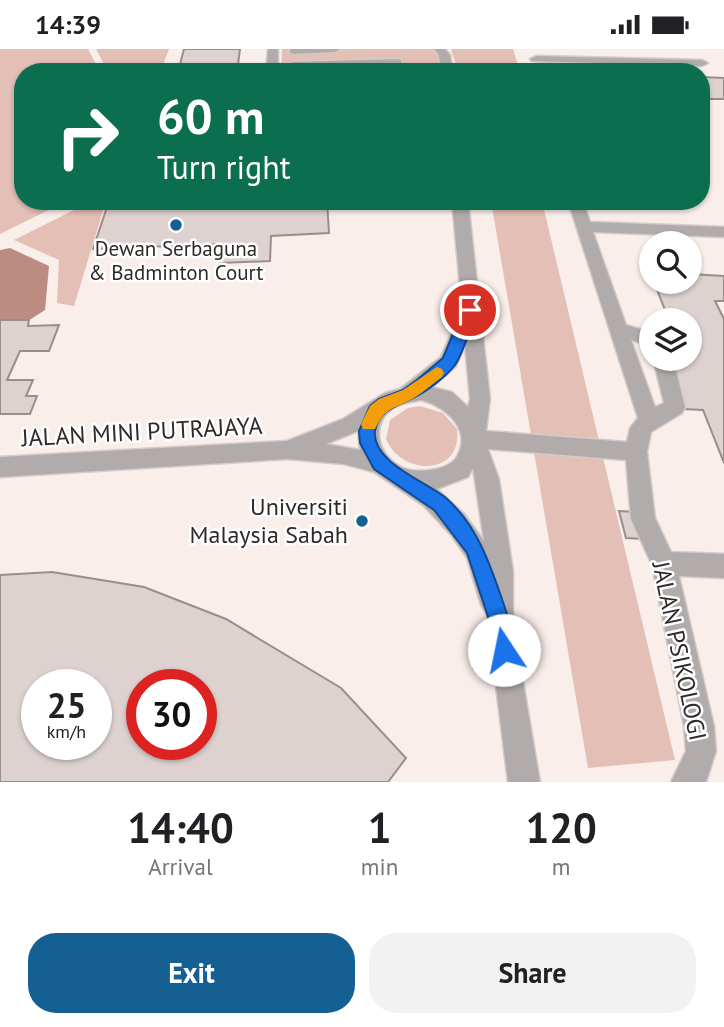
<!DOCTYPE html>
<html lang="en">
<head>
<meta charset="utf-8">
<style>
	:root { --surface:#fff; --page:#f2f2f2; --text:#202124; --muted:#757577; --accent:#146093 }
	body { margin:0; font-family:"PT Sans",sans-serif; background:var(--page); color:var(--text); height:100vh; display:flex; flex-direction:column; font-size:26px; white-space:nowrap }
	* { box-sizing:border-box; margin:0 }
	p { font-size:23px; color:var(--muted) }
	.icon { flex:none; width:38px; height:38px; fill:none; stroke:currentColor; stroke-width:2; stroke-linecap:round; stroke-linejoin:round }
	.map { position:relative; height:733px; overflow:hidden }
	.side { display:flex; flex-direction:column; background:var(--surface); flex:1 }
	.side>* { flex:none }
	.guide { position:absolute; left:14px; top:14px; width:696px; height:147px; border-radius:28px; box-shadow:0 2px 5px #0004; background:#0b6e4f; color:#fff; overflow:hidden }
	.tools { position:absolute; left:639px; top:182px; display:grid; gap:14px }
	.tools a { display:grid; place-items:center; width:63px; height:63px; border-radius:50%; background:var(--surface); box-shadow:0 2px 5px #0004; font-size:35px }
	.speed { position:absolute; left:21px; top:620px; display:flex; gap:14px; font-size:35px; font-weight:700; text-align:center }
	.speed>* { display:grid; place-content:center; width:91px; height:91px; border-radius:50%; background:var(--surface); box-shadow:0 2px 5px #0004; line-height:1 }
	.speed small { font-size:18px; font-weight:400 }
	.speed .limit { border:10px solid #d22; background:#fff; color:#111 }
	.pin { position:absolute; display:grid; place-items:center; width:60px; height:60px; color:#fff; margin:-30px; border:4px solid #fff; border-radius:50%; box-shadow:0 2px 7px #0007 }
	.me { position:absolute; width:77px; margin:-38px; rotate:349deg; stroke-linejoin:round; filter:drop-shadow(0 0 5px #0008) }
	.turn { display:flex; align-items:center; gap:24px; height:147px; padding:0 28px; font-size:32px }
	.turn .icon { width:91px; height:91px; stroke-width:2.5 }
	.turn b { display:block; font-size:49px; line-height:60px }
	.eta { display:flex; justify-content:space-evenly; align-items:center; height:119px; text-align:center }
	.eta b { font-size:42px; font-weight:600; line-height:49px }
	.button { display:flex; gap:14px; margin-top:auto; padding:14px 28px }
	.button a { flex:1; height:80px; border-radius:28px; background:var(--accent); color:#fff; font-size:28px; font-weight:600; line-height:80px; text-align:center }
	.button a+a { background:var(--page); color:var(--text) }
	.status { display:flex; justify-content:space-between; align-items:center; height:49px; padding:0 35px; background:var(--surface); direction:ltr }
	.status svg { height:19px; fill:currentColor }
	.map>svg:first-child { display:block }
</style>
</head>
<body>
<div class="status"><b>14:39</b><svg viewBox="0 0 49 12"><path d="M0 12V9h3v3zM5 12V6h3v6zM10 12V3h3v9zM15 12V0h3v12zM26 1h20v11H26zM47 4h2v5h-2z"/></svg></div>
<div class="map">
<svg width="724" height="733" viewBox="0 0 724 733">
	<rect width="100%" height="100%" fill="#faeeeb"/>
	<path fill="#e3bfb6" d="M 0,0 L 88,0 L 100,23 L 23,23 L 23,152 L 67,152 L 0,185 Z
		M 96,0 L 169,0 L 163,16 L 108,23 Z
		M 282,0 L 435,0 L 440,7 L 442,23 L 281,23 Z
		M 451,0 L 513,0 L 517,13 L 515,23 L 458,23 Z
		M 92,152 L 106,152 L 74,257 L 57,254 L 59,211 L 14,191 Z
		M 491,152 L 542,152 L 675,711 L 588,719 Z
		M 420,357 L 443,364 L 457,380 C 463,427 402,428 386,390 L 390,371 L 408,359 Z"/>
	<path fill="#bc8c80" d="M 10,199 L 49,217 L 45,261 L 31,270 L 0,271 L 0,201 Z"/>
	<path fill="#ddd2cf" stroke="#998e8c" stroke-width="2" fill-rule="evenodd" d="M 184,0 L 240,0 L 237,23 L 178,23 Z
		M 702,28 L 724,29 L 724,50 L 702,50 Z
		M 109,152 L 230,152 L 229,160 L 264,159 L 264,152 L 327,152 L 329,184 L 271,187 L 270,212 L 220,214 L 222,195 L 93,200 Z
		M 690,225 L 724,227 L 724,252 L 715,252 L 724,270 L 724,414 L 703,361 L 682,360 L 664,310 L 690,310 L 690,271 L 669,271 L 654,233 L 690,233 Z
		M 0,271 L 29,271 L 28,277 L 59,276 L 49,302 L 20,302 L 7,331 L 33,331 L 26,347 L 37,347 L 30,365 L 0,365 Z
		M 619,462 L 638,463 L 645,490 L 626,489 Z
		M 52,523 L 144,538 L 226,570 L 341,639 L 406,709 L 388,733 L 0,733 L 0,526 ZM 37,635 L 96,635 L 96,695 L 37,695 ZM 142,635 L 201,635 L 201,695 L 142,695 Z"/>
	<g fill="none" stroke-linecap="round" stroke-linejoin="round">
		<defs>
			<path id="minor" d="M 268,0 L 278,0 L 278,23 L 266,23 Z
				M 290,0 L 340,0 L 335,3 L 294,5 L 290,4 Z
				M 434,0 L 445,0 L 450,6 L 453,23 L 441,23 L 439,6 Z
				M 536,7 L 702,11 L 708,14 L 702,17 L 532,12 L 530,10 Z
				M 397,10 L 401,11 L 401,15 L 293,19 L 287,16 L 293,13 Z
				M 452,152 L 468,152 L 490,350 L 486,382 L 627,393 L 630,379 L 638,369 L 568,152 L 583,152 L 590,173 L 724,178 L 724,188 L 593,183 L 626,276 L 651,283 L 651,297 L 631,291 L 655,358 L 664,354 L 653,310 L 673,310 L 685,358 L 682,364 L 651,383 L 647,403 L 655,469 L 671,503 L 724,505 L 724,529 L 679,527 L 714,677 L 716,702 L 706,733 L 671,733 L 686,702 L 684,677 L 652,516 L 631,470 L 626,411 L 488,400 L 499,430 L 513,522 L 513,574 L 540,733 L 508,733 L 487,566 L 481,556 L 467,509 L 451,486 L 424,457 L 374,423 L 344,415 L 287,410 L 0,428 L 0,408 L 287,392 L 343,370 L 385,344 L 400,340 L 441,308 L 462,259 ZM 465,296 L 470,350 L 468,358 L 452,343 L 431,338 L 456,317 ZM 421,351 C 445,357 474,381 456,409 C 447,422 415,425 401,418 C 377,406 369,373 395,358 C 402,354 412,353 421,351 ZM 358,382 L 360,401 L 326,395 ZM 473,419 L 484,492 L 464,465 L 437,440 L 468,428 Z"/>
		</defs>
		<use href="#minor" stroke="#d5cbc8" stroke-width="3"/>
		<use href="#minor" fill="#b1acab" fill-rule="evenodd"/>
	</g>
	<path fill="#1a73e8" stroke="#114b97" stroke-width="2" d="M 470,256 L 477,261 C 470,277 465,301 455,316 C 446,328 427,342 413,349 C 397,358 379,360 375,382 C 371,413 427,433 446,449 C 478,477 491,518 504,556 C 509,572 518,592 511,608 L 504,611 L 497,608 L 490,574 L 467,504 L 434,461 L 374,420 L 360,394 L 359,382 L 370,357 L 379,350 L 403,341 L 418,330 L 443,309 L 463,261 Z"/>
	<path fill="#f59e0b" d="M 437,318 L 442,320 L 444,324 L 442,328 C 433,334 424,343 414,349 C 394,361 387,356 375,380 L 363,380 L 361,375 L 370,357 L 379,350 L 403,341 Z"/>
	<g fill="#146093" stroke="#fefefe" stroke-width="2.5">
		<circle cx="176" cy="176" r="7"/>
		<circle cx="362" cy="472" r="7"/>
	</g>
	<g text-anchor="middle" stroke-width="5" stroke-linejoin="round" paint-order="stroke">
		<g font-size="21" fill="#2f2a29" stroke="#fefefe">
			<text x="176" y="207">Dewan Serbaguna<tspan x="176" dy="24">&amp; Badminton Court</tspan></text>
		</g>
		<g font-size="24" fill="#2f2a29" stroke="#fefefe">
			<text transform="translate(142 383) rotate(-3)" y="8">JALAN MINI PUTRAJAYA</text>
			<text transform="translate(679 602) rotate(78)" y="8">JALAN PSIKOLOGI</text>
		</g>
		<g font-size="24" fill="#2f2a29" stroke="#fefefe" text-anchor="end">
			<text x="348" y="466">Universiti<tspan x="348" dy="28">Malaysia Sabah</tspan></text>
		</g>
	</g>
</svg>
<div class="tools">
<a><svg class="icon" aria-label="search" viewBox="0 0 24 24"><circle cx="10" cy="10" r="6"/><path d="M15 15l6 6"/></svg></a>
<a><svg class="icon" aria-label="layers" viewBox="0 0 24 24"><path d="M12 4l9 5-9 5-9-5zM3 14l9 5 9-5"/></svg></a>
</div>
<div class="speed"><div>25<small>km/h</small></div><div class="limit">30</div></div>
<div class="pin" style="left:470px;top:261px;background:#d93025"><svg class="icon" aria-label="arrive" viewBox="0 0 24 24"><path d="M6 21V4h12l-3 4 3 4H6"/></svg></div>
<svg class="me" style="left:504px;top:601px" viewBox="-20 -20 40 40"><circle r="19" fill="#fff"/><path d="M0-13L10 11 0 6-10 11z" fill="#1a73e8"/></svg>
<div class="guide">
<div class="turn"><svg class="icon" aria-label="right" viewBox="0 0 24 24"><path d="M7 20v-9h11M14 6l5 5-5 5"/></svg><div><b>60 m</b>Turn right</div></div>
</div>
</div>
<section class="side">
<div class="eta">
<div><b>14:40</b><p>Arrival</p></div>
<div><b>1</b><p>min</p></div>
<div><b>120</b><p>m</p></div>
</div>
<div class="button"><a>Exit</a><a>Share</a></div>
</section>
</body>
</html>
